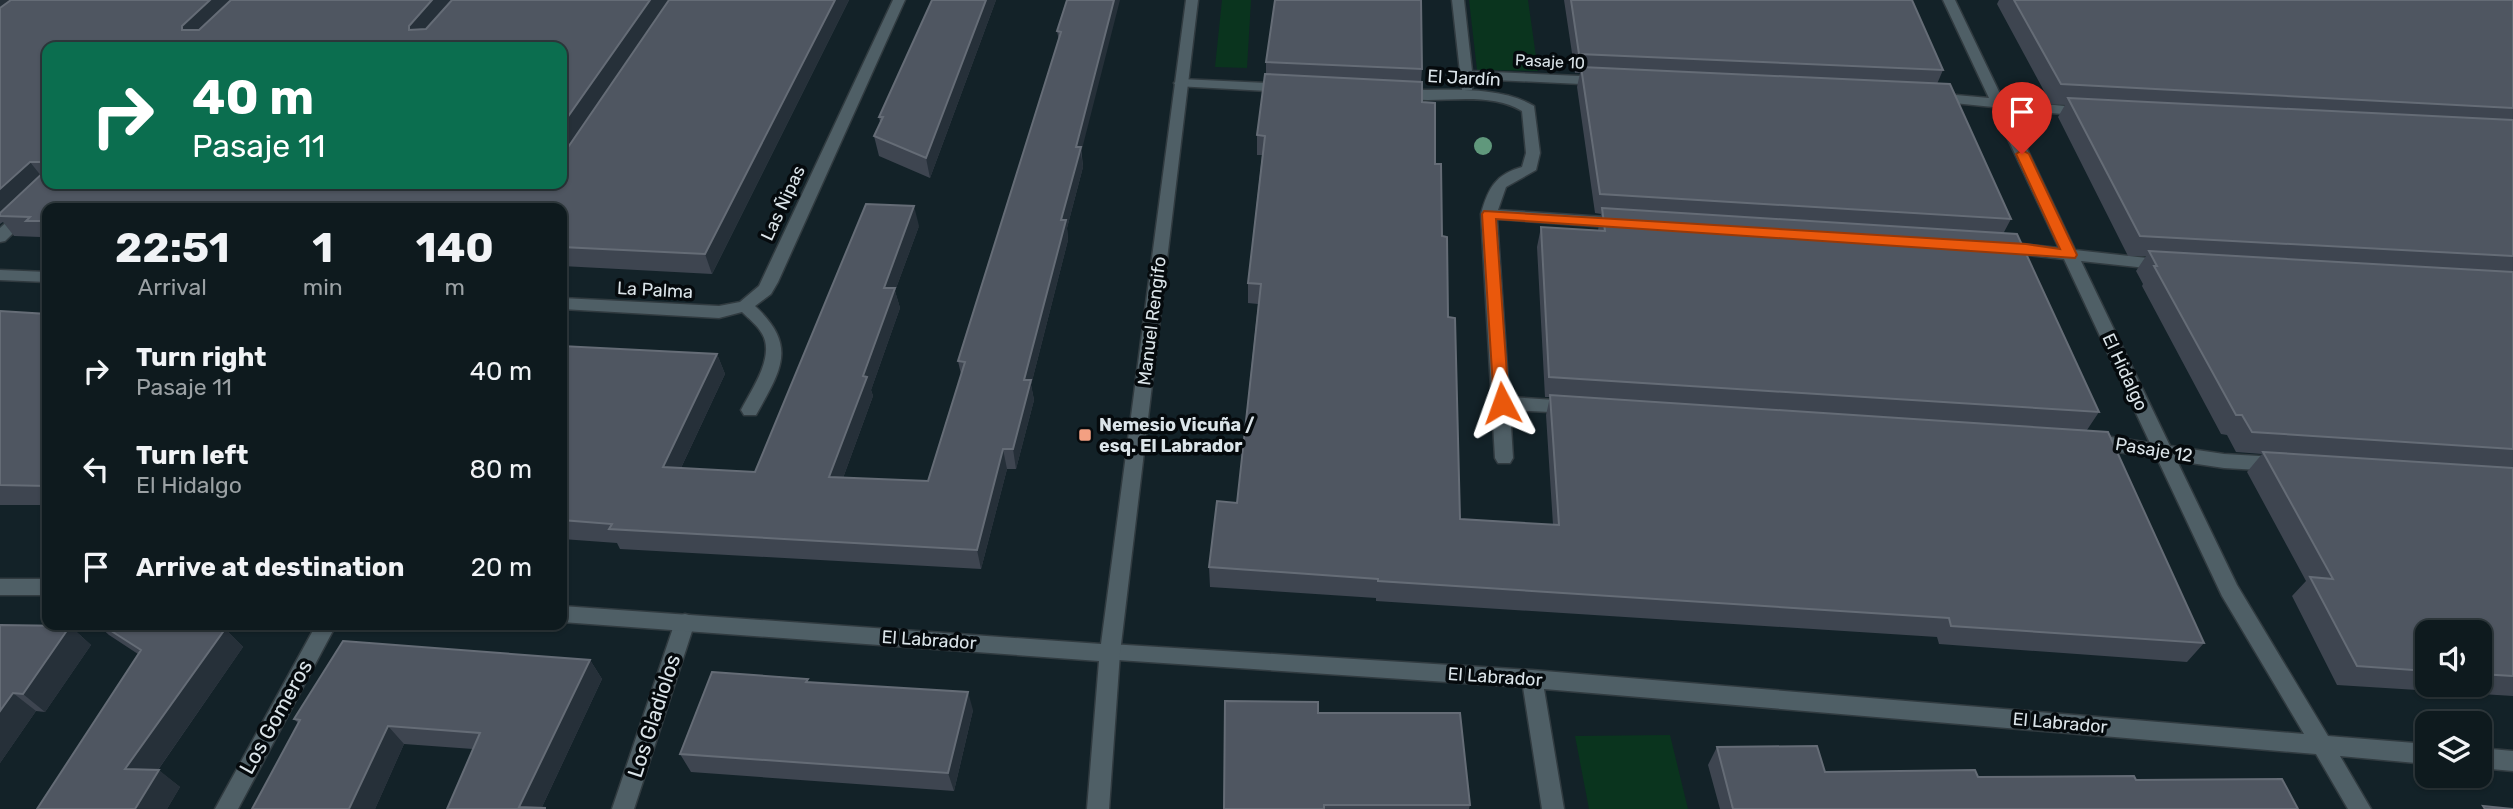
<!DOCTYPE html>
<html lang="en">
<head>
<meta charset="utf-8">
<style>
	:root { --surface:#0e1a1e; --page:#1c272b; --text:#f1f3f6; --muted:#9ba1a4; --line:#2e383c }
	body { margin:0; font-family:Rubik,sans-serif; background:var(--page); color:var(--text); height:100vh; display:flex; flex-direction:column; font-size:26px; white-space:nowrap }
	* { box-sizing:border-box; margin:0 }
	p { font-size:23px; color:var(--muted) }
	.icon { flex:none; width:38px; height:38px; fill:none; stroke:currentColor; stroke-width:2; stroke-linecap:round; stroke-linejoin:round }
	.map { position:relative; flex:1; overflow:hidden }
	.panel { position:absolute; left:42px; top:203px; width:525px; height:427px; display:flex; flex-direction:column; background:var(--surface); border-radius:14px; box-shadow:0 2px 5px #0004,0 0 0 2px var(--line) }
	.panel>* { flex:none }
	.hud { position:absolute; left:42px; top:42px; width:525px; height:147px; border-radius:14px; box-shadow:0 2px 5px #0004,0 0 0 2px var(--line); background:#0b6e4f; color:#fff; overflow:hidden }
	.buttons { position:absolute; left:2415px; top:620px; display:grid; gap:14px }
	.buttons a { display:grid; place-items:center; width:77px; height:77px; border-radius:14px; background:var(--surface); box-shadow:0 2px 5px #0004,0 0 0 2px var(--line); font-size:35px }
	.pin { position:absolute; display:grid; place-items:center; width:60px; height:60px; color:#fff; margin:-72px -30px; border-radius:50% 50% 50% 0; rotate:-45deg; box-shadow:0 0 7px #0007 }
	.pin .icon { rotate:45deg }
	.me { position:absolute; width:77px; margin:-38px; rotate:356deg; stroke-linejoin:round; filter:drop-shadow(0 0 5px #0008) }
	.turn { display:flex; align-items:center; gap:24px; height:147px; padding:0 35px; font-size:32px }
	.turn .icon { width:91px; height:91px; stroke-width:2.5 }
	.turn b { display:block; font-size:49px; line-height:60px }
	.eta { display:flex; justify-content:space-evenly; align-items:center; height:119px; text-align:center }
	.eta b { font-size:42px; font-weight:700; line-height:49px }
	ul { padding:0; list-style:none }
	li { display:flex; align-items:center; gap:21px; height:98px; padding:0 35px }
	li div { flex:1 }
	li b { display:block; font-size:26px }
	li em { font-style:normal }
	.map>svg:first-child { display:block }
</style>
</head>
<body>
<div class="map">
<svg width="2513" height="809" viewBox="0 0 2513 809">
	<rect width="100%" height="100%" fill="#132228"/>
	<path fill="#0a341e" d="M 1222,0 L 1251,0 L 1247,68 L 1215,67 Z
		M 1469,0 L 1528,0 L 1538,71 L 1477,70 Z
		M 1670,735 L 1688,809 L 1589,809 L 1575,736 Z"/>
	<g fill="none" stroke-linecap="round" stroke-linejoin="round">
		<defs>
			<path id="minor" d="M 893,0 L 905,0 L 778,282 L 771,294 L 755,306 C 798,346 781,370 756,415 L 744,415 L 741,410 C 751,390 777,355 761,332 C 757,325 748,318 742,312 L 719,318 L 562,309 L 562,298 L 719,306 L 740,302 L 759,286 Z
				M 1452,0 L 1464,0 L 1472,71 L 1602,77 L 1609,81 L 1602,85 L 1473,79 L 1472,90 L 1462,90 Z
				M 1943,0 L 1955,0 L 2003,100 L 2084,108 L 2091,112 L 2084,116 L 2008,109 L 2075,250 L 2165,260 L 2173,265 L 2165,270 L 2081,261 L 2170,446 L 2224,454 L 2276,457 L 2282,459 L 2285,464 L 2282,469 L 2276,471 L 2224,468 L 2177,461 L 2237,585 L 2328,736 L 2427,744 L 2427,764 L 2340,756 L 2371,809 L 2348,809 L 2316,754 L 1544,689 L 1564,809 L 1542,809 L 1523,687 L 1103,659 L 1100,653 L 1103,647 L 1110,644 L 1532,670 L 2304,734 L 2222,596 L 2157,458 L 2092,448 L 2086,446 L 2083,441 L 2086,436 L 2092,434 L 2150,443 L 2064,259 L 2002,252 L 1994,247 L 2002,242 L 2059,248 L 1993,107 L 1934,101 L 1927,97 L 1934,93 L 1989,98 Z
				M 1181,79 L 1286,84 L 1293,88 L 1286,92 L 1176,86 L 1174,83 Z
				M 1401,90 C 1442,91 1497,84 1534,106 L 1540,153 L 1536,170 L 1506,187 L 1498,210 L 1621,218 L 1629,223 L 1621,228 L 1497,219 L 1509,397 L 1571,401 L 1577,402 L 1580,407 L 1577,412 L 1571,413 L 1510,410 L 1513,458 L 1510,463 L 1498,463 L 1495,458 L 1481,214 C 1488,188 1496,174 1522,167 L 1526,153 L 1522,111 C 1485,89 1436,106 1396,97 L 1396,91 Z
				M 48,184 L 64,184 L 5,241 L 0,242 L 0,228 Z
				M 0,270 L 47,272 L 47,282 L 0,280 Z
				M 685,614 L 692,616 L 695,622 L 634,809 L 612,809 L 675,622 L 678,616 Z
				M 316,625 L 336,625 L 238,809 L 215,809 Z
				M 2480,748 L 2513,751 L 2513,771 L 2480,768 Z"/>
			<path id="tertiary" d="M 1186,0 L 1198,0 L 1120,653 L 1109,809 L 1087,809 L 1099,661 L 562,622 L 562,606 L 1101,644 Z
				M 0,579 L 47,579 L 47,595 L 0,595 Z"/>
		</defs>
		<use href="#minor" stroke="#313b40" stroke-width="3"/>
		<use href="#tertiary" stroke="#313b40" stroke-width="3"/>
		<use href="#minor" fill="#4f5f66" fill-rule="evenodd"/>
		<use href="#tertiary" fill="#4f5f66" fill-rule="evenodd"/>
	</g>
	<circle fill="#60987c" cx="1483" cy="146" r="9"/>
	<path fill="#3e4550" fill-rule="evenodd" d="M 0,0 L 849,0 L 712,274 L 562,266 L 562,208 L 47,208 L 47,241 L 43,241 L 40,237 L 14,236 L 3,222 L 0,224 ZM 47,47 L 562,47 L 562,184 L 47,184 Z
		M 932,0 L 996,0 L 930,178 L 879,156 L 874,136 L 880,122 L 879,117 Z
		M 1067,0 L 1083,167 L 1067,228 L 1068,240 L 1031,385 L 1034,400 L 1016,469 L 1007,469 L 981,569 L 620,549 L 617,543 L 562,539 L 562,346 L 717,354 L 725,374 L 681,468 L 755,472 L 919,226 L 895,291 L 900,308 L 871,390 L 873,396 L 843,478 L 928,481 L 961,374 L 958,361 L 1059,41 L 1057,31 Z
		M 1564,0 L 1912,0 L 1943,70 L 1937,84 L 2011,219 L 2003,234 L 2099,412 L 2087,430 L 2204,643 L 2187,662 L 1939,644 L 1937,637 L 1376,601 L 1376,598 L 1210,587 L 1209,567 L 1237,503 L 1258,304 L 1248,303 L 1248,283 L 1262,155 L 1257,155 L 1257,135 L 1266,74 L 1266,62 L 1422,69 L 1421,82 L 1422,102 L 1435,164 L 1442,236 L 1460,519 L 1553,525 L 1546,415 L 1550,397 L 1545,397 L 1537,247 L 1541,227 L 1598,230 L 1601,214 L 1595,213 L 1577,87 L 1580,73 L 1575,73 Z
		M 1999,0 L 2513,0 L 2513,696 L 2337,685 L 2292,596 L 2306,581 L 2247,472 L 2262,454 L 2236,452 L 2227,435 L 2221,434 L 2142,286 L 2143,284 L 2136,271 L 2146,256 L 2128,256 L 2058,117 L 2065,105 L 2051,104 L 1997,4 ZM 2427,632 L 2480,632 L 2480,684 L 2427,684 Z
		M 0,311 L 47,314 L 47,505 L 0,505 Z
		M 0,625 L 70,626 L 91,645 L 45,712 L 36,711 L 0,763 Z
		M 98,625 L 183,625 L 225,629 L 243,647 L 158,770 L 180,787 L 167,809 L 37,809 L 138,654 L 109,635 Z
		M 590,660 L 602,679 L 542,807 L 447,809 L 473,749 L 404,744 L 375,809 L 252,809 L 298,723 L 294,719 Z
		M 973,710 L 954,791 L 691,772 L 680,754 Z
		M 1318,713 L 1470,805 L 1469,809 L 1224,809 Z
		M 1717,747 L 1825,772 L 1978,777 L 2136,780 L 2298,809 L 1720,809 L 1708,765 Z"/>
	<path fill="#263039" d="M 0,0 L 28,0 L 0,23 Z
		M 210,0 L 242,0 L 194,45 L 182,30 L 182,26 Z
		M 432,0 L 458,0 L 419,45 L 409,30 L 409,26 Z
		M 650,0 L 670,0 L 562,158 L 562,125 Z
		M 835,0 L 849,0 L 712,274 L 705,254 Z
		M 986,0 L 996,0 L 930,178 L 926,158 Z
		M 1114,0 L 1120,0 L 1081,153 L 1083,167 L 1067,228 L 1068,240 L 1031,385 L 1034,400 L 1016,469 L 1013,449 L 1024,380 L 1076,147 Z
		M 30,162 L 46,182 L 0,216 L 0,189 Z
		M 267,184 L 297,184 L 278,206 L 265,190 L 265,186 Z
		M 523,184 L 544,184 L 530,208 L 520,190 Z
		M 914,206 L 919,226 L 895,291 L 900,308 L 871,390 L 873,396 L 836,497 L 829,477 L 863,376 L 884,288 Z
		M 717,354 L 725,374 L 672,487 L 663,467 Z
		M 1003,449 L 1007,469 L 981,569 L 977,550 Z
		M 70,626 L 91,645 L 45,712 L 23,694 Z
		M 225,629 L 243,647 L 146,787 L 125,769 Z
		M 590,660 L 602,679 L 541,809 L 519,807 Z
		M 968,692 L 973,710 L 954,791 L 948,773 Z
		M 13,693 L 36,711 L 0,763 L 0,711 Z
		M 388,726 L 404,744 L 375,809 L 349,809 Z
		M 159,770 L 180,787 L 167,809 L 135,809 Z"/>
	<path fill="#4f5661" stroke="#656c76" stroke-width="2" d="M 11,0 L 210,0 L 182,26 L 182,30 L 199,30 L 231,0 L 432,0 L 409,26 L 409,30 L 426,29 L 452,0 L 650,0 L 562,125 L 562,47 L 47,47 L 47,162 L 30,162 L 0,189 L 0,8 Z
		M 669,0 L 835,0 L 705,254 L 562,247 L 562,208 L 47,208 L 47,221 L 26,221 L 30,217 L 0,216 L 0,213 L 47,169 L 47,184 L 267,184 L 265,186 L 265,190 L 284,190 L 289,184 L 523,184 L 520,190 L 538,190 L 541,184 L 562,184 L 562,156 Z
		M 932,0 L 986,0 L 926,158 L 874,136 L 883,117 L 879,117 Z
		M 1067,0 L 1114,0 L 1076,147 L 1081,147 L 1061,220 L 1066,220 L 1024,380 L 1031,380 L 1013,449 L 1003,449 L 977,550 L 609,529 L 612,524 L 562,520 L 562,346 L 717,354 L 663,467 L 755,472 L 866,204 L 914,206 L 884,288 L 895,288 L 863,376 L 867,377 L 829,477 L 928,481 L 965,362 L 958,361 L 1061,32 L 1057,31 Z
		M 1275,0 L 1421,0 L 1422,69 L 1266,62 Z
		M 1571,0 L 1912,0 L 1943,70 L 1579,54 Z
		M 2014,0 L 2513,0 L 2513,108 L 2061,84 Z
		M 1581,67 L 1950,84 L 2011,219 L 1600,194 Z
		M 1265,74 L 1422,82 L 1422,102 L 1435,103 L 1435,164 L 1441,164 L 1442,236 L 1447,237 L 1448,317 L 1455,318 L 1460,519 L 1559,525 L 1550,395 L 2108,432 L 2204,643 L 1951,626 L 1949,618 L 1378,581 L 1378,579 L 1209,567 L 1217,501 L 1237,503 L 1261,284 L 1248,283 L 1265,136 L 1257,135 Z
		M 2068,98 L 2513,120 L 2513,256 L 2140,236 Z
		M 1602,208 L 2017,234 L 2099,412 L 1549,377 L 1541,227 L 1605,231 Z
		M 2149,251 L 2513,272 L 2513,449 L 2252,432 L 2242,415 L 2236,415 L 2154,266 L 2157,266 Z
		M 0,311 L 47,314 L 47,486 L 0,485 Z
		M 2263,452 L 2513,468 L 2513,676 L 2480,674 L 2480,632 L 2427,632 L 2427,671 L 2357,666 L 2310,577 L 2333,579 Z
		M 0,625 L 70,626 L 23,694 L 13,693 L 0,711 Z
		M 102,625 L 183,625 L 225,629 L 125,769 L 159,770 L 135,809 L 37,809 L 141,650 Z
		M 343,641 L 590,660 L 519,807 L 545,808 L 545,809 L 447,809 L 480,733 L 388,726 L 349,809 L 252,809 L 300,720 L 294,719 Z
		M 712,672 L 808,679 L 806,682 L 968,692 L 948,773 L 680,754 Z
		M 1225,701 L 1318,702 L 1318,713 L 1460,713 L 1470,805 L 1324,805 L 1324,809 L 1224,809 Z
		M 1817,746 L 1825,772 L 1975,770 L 1978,777 L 2134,776 L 2136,780 L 2282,779 L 2298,809 L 1733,809 L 1717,747 Z
		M 2483,806 L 2513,809 L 2485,809 Z"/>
	<path fill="#ea580c" stroke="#983908" stroke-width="2" d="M 2022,150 L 2029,154 L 2077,255 L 2075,258 L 1496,219 L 1509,403 L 1502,408 L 1494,403 L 1482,214 L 1484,211 L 2026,244 L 2060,249 L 2016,154 Z"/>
	<rect fill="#f3a082" stroke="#050a0d" stroke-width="2.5" x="1078" y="428" width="14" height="14" rx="3.5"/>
	<g text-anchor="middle" stroke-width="7" stroke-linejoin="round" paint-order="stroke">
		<g font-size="16" fill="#dbe4e9" stroke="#050a0d">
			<text transform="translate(1550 61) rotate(3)" y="6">Pasaje 10</text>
		</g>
		<g font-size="18" fill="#dbe4e9" stroke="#050a0d">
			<text transform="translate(1464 78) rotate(3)" y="6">El Jardín</text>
			<text transform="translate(783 203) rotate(-65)" y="6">Las Ñipas</text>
			<text transform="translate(655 290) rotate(3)" y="6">La Palma</text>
			<text transform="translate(1152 321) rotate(-83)" y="6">Manuel Rengifo</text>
			<text transform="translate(2125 372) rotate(65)" y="6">El Hidalgo</text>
			<text transform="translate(2154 450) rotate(9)" y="6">Pasaje 12</text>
			<text transform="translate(929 640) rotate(4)" y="6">El Labrador</text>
			<text transform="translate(1495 677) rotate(4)" y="6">El Labrador</text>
			<text transform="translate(2060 723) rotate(5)" y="6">El Labrador</text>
		</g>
		<g font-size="18" font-weight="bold" fill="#dbe4e9" stroke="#050a0d" text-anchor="start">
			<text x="1099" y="431">Nemesio Vicuña /<tspan x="1099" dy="21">esq. El Labrador</tspan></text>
		</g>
		<g font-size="21" fill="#dbe4e9" stroke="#050a0d">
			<text transform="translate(654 716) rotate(-72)" y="7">Los Gladiolos</text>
			<text transform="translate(276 717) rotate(-61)" y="7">Los Gomeros</text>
		</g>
	</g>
</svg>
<div class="buttons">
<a><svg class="icon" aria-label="sound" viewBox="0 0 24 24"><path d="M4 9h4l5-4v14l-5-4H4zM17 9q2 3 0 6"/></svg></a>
<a><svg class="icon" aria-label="layers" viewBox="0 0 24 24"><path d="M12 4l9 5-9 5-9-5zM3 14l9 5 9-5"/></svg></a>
</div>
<div class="pin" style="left:2022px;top:154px;background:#d93025"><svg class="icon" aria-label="arrive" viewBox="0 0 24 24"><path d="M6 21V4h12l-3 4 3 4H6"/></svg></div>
<svg class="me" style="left:1502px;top:403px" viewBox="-20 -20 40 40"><path d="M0-17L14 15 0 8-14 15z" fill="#ea580c" stroke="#fff" stroke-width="4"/></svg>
<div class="hud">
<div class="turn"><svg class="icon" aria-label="right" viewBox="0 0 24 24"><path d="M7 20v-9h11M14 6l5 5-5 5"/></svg><div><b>40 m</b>Pasaje 11</div></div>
</div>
<section class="panel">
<div class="eta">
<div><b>22:51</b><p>Arrival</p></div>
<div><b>1</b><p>min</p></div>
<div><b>140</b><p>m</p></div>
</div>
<ul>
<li><svg class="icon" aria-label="right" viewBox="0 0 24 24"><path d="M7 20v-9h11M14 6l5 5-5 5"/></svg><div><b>Turn right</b><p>Pasaje 11</p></div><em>40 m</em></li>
<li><svg class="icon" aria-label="left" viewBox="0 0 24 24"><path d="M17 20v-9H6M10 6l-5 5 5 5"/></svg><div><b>Turn left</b><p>El Hidalgo</p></div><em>80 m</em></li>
<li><svg class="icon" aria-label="arrive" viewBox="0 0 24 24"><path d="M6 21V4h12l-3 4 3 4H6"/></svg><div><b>Arrive at destination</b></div><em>20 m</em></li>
</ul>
</section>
</div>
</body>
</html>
